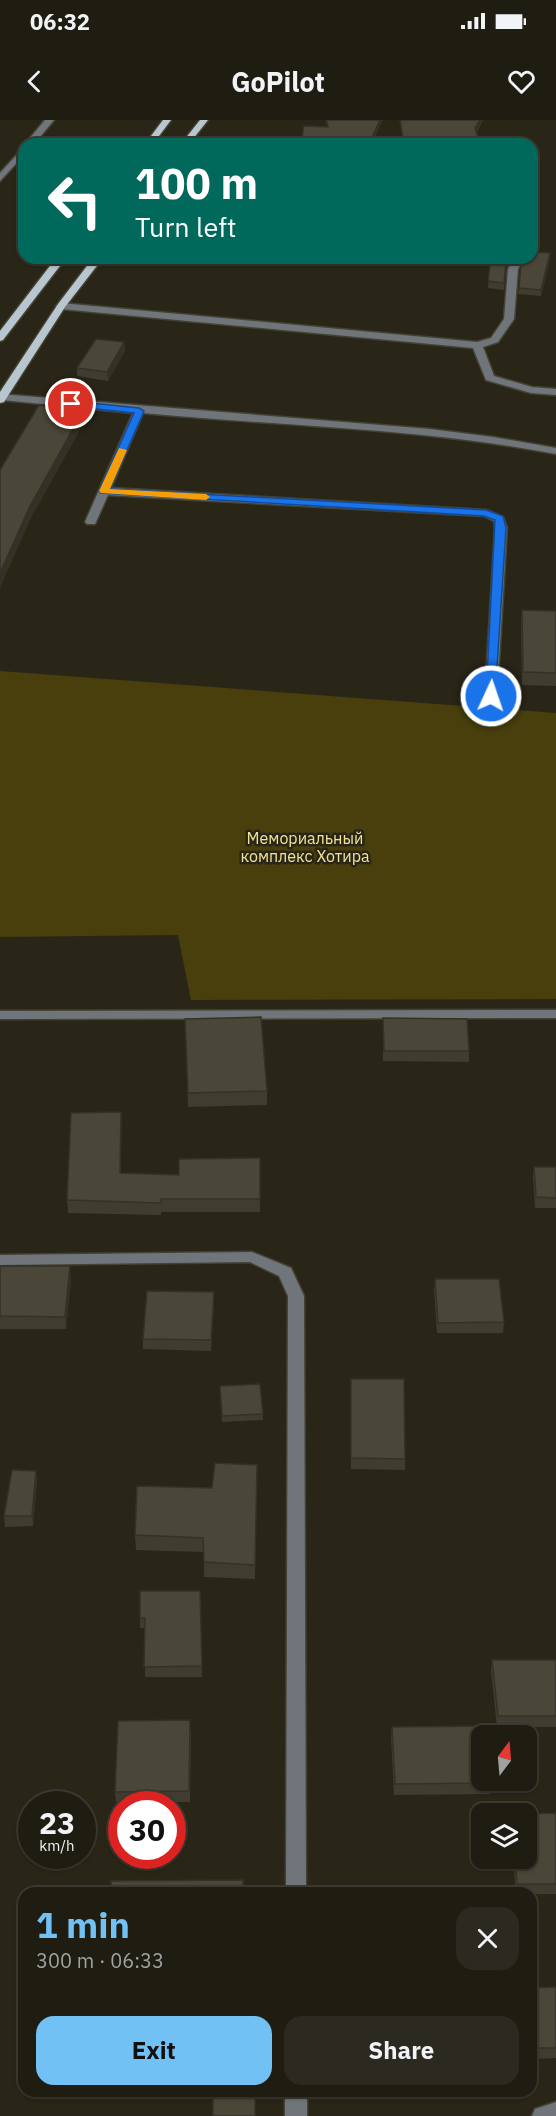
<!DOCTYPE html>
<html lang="en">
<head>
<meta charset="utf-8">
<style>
	:root { --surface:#1f1c12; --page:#2c2920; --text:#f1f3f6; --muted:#a1a19f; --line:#3c3a32; --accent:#71c1f5 }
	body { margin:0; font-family:"IBM Plex Sans",sans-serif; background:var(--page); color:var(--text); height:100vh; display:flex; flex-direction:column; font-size:22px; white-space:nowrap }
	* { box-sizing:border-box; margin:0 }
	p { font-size:20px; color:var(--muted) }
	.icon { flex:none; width:33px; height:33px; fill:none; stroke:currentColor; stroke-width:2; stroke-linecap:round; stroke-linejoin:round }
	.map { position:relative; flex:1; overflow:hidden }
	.drawer { position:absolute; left:18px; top:1767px; width:519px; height:210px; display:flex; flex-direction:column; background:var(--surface); border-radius:18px; box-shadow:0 2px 4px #0004,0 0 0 2px var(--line) }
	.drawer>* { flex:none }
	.hud { position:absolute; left:18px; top:18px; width:520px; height:126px; border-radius:18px; box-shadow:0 2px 4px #0004,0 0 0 2px var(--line); background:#00695c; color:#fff; overflow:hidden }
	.needle { width:39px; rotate:16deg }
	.tools { position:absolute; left:471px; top:1605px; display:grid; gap:12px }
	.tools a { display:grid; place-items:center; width:66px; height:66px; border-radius:12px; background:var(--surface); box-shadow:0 2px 4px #0004,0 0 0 2px var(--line); font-size:30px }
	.speed { position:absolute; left:18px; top:1671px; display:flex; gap:12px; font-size:30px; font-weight:700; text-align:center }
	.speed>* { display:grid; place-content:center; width:78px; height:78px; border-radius:50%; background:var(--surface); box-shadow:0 2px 4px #0004,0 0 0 2px var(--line); line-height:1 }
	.speed small { font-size:15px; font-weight:400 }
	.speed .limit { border:9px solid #d22; background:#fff; color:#111 }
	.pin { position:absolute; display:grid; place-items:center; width:51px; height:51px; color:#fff; margin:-26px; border:3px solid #fff; border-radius:50%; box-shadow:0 2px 6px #0007 }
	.me { position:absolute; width:66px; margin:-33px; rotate:3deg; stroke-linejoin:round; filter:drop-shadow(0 0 4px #0008) }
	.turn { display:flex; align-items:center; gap:21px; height:126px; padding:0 18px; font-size:27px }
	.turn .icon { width:78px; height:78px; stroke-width:2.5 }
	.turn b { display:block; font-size:42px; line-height:51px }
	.round { display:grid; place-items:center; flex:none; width:63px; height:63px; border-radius:18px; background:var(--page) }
	.head { display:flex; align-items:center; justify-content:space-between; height:102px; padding:0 18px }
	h1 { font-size:36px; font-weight:700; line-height:45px; color:var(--accent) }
	.action { display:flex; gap:12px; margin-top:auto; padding:12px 18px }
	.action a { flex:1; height:69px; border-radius:18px; background:var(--accent); color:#111; font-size:24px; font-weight:700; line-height:69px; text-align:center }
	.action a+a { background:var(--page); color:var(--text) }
	.status { display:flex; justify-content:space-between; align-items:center; height:42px; padding:0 30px; background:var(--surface); direction:ltr }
	.status svg { height:16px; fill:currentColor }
	header { display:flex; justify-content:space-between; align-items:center; height:78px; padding:0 18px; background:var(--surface); font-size:27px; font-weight:700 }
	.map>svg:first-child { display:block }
</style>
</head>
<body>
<div class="status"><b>06:32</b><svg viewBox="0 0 49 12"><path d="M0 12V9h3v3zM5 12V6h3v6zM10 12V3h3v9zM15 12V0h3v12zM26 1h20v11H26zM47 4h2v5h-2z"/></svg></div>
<header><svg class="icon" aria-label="back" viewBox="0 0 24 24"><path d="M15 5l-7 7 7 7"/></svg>GoPilot<svg class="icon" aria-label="heart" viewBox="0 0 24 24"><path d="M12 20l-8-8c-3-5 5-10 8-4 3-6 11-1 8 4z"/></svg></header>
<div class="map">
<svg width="556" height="1996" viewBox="0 0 556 1996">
	<rect width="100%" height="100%" fill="#292618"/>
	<path fill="#483f0d" d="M 0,551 L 556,593 L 556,879 L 191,880 L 178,815 L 0,817 Z"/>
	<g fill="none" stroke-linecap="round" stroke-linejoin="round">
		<defs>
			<path id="minor" d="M 45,0 L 54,0 L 34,24 L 25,24 Z
				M 24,27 L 24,35 L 0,61 L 0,53 Z
				M 532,109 L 535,110 L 537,115 L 532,118 Z
				M 514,138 L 524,138 L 518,149 L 514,199 L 498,222 L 483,227 L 494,256 L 532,267 L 556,269 L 556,275 L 531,273 L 486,260 L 473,228 L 61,189 L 56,186 L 61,183 L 477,222 L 491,218 L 504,199 L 508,149 Z
				M 0,274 L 430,309 L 493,317 L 556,328 L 556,334 C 420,308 281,306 143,293 L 111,368 L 486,390 L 503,397 L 507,408 L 497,576 L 491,580 L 485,576 L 495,408 L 494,401 L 484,396 L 108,375 L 95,404 L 87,404 L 85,402 L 133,293 L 2,280 Z
				M 556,890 L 556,898 L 0,899 L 0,891 Z
				M 252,1132 L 291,1148 L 304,1176 L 306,1773 L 286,1773 L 288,1176 L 279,1156 L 250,1142 L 0,1145 L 0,1135 Z
				M 285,1971 L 307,1971 L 307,1996 L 285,1996 Z
				M 556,1982 L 556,1996 L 532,1996 L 535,1989 Z"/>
			<path id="major" d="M 163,0 L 171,0 L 153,24 L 145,24 Z
				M 200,0 L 208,0 L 189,24 L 181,24 Z
				M 56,138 L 66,138 L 3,220 L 0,221 L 0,211 Z
				M 93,138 L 103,138 L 65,187 L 4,282 L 0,283 L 0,272 L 58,184 Z"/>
		</defs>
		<use href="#minor" stroke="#444234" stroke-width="3"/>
		<use href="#major" stroke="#444234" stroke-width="3"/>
		<use href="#minor" fill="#6f757a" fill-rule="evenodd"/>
		<use href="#major" fill="#b8c6cf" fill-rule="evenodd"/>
	</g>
	<path fill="#403d30" d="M 400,0 L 483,0 L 477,12 L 480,24 L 403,24 Z
		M 491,138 L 513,138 L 506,149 L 504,170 L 488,168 Z
		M 550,140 L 541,176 L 518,174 L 521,143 Z
		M 124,222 L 125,231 L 108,261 L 77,256 L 77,248 Z
		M 522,490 L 556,491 L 556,566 L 522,565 L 521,503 Z
		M 383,898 L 469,931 L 469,942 L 383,941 Z
		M 185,899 L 267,971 L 267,985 L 188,987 Z
		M 121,992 L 121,1053 L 179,1055 L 260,1038 L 260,1092 L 161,1092 L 161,1095 L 68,1093 L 67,1080 Z
		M 534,1047 L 556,1047 L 556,1088 L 535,1088 L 533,1057 Z
		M 0,1146 L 71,1159 L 66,1209 L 0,1209 Z
		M 435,1159 L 504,1202 L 503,1213 L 437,1213 L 434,1170 Z
		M 214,1183 L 211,1231 L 143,1229 L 143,1219 Z
		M 351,1259 L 405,1339 L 405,1350 L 351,1349 Z
		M 220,1266 L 263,1294 L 263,1300 L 222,1302 Z
		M 257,1345 L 255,1459 L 204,1457 L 204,1432 L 136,1430 L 135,1415 L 212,1368 Z
		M 36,1351 L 37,1361 L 33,1406 L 5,1407 L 4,1396 Z
		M 200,1471 L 202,1557 L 145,1557 L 145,1508 L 140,1508 L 140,1498 Z
		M 492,1540 L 556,1540 L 556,1607 L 497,1607 L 491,1551 Z
		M 392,1607 L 491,1663 L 490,1674 L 394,1675 L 391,1617 Z
		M 191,1611 L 190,1682 L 116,1682 L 115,1672 Z
		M 556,1693 L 556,1774 L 531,1774 L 531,1773 L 516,1773 L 513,1738 L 526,1738 Z
		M 556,1867 L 556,1938 L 531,1939 L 531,1868 Z"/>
	<path fill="#343227" d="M 380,0 L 383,0 L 372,24 L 369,24 Z
		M 480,0 L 483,0 L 475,15 L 475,8 Z
		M 550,133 L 550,140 L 541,176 L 541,170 Z
		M 508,138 L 513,138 L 506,149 L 504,170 L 506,142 Z
		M 124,222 L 125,231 L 108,261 L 107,252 Z
		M 84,289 L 85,301 L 31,398 L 0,468 L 0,453 L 30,386 Z
		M 121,992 L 122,1004 L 120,1065 L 120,1053 Z
		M 70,1146 L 71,1159 L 66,1209 L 65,1197 Z
		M 214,1172 L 214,1183 L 211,1231 L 211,1220 Z
		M 36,1351 L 37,1361 L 33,1406 L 32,1396 Z"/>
	<path fill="#4a4738" stroke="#343227" stroke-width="1.5" d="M 326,0 L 380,0 L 369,24 L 301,24 L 304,6 L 328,7 Z
		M 400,0 L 480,0 L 475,8 L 480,24 L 404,24 Z
		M 532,132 L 550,133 L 541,170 L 519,168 L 521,143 L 523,138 L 532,138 Z
		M 491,138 L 508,138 L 506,142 L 504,163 L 488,161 Z
		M 96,219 L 124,222 L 107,252 L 77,248 Z
		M 39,285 L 84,289 L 30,386 L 0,453 L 0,350 Z
		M 522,490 L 556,491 L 556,553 L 523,552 Z
		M 261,897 L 267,971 L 188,973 L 185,899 Z
		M 383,898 L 467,899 L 469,931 L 384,931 Z
		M 121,992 L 120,1053 L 179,1055 L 179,1039 L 260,1038 L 260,1079 L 161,1079 L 161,1083 L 67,1080 L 71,993 Z
		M 534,1047 L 556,1047 L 556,1078 L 536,1077 Z
		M 0,1146 L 70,1146 L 65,1197 L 0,1196 Z
		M 435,1159 L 499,1159 L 504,1202 L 438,1203 Z
		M 147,1171 L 214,1172 L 211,1220 L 143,1219 Z
		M 351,1259 L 404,1259 L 405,1339 L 351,1338 Z
		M 260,1264 L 263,1294 L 222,1296 L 220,1266 Z
		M 215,1343 L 257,1345 L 255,1445 L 204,1442 L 203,1418 L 135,1415 L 137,1366 L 212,1368 Z
		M 12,1350 L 36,1351 L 32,1396 L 4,1396 Z
		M 140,1471 L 200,1471 L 202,1546 L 144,1547 L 145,1498 L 140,1498 Z
		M 492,1540 L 556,1540 L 556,1596 L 498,1596 Z
		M 190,1600 L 189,1671 L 115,1672 L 118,1601 Z
		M 485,1606 L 486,1616 L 482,1616 L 482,1660 L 490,1660 L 491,1663 L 395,1664 L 392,1607 Z
		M 556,1693 L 556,1764 L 517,1764 L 515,1738 L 526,1738 L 526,1694 Z
		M 243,1760 L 243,1773 L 111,1773 L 111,1761 Z
		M 556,1867 L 556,1928 L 531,1928 L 531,1868 Z
		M 213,1971 L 255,1971 L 255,1996 L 213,1996 Z"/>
	<path fill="#1a73e8" stroke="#114b97" stroke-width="1.5" d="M 71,281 L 139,288 L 144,291 L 110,369 L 486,390 L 503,396 L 506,408 L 495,578 L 487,578 L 486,576 L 495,400 L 484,396 L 101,373 L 99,371 L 134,293 L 67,286 L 66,284 Z"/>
	<path fill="#f59e0b" d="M 119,328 L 127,330 L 110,369 L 206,374 L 210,377 L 206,380 L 101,373 L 99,371 Z"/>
	<g text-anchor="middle" stroke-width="5" stroke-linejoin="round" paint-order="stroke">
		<g font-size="16" fill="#f1e295" stroke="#292618">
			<text x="305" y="724">Мемориальный<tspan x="305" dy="18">комплекс Хотира</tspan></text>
		</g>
	</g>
</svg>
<div class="tools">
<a><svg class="needle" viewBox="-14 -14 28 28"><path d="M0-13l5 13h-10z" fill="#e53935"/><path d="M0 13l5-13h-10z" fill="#a1a19f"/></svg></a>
<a><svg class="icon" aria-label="layers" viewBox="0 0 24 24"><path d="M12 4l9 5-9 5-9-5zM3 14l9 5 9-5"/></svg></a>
</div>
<div class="speed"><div>23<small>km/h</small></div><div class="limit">30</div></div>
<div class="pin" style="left:71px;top:284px;background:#d93025"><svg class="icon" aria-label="arrive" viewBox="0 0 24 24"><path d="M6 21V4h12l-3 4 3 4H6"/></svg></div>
<svg class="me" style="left:491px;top:576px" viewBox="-20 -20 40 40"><circle r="17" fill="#1a73e8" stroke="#fff" stroke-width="3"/><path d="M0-11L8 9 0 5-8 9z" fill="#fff"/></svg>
<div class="hud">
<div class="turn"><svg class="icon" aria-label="left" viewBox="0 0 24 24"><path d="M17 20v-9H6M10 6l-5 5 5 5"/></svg><div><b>100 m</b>Turn left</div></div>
</div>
<section class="drawer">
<div class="head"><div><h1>1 min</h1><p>300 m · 06:33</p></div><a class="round"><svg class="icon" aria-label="close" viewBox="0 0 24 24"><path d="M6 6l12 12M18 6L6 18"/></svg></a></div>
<div class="action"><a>Exit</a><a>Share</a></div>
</section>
</div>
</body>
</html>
